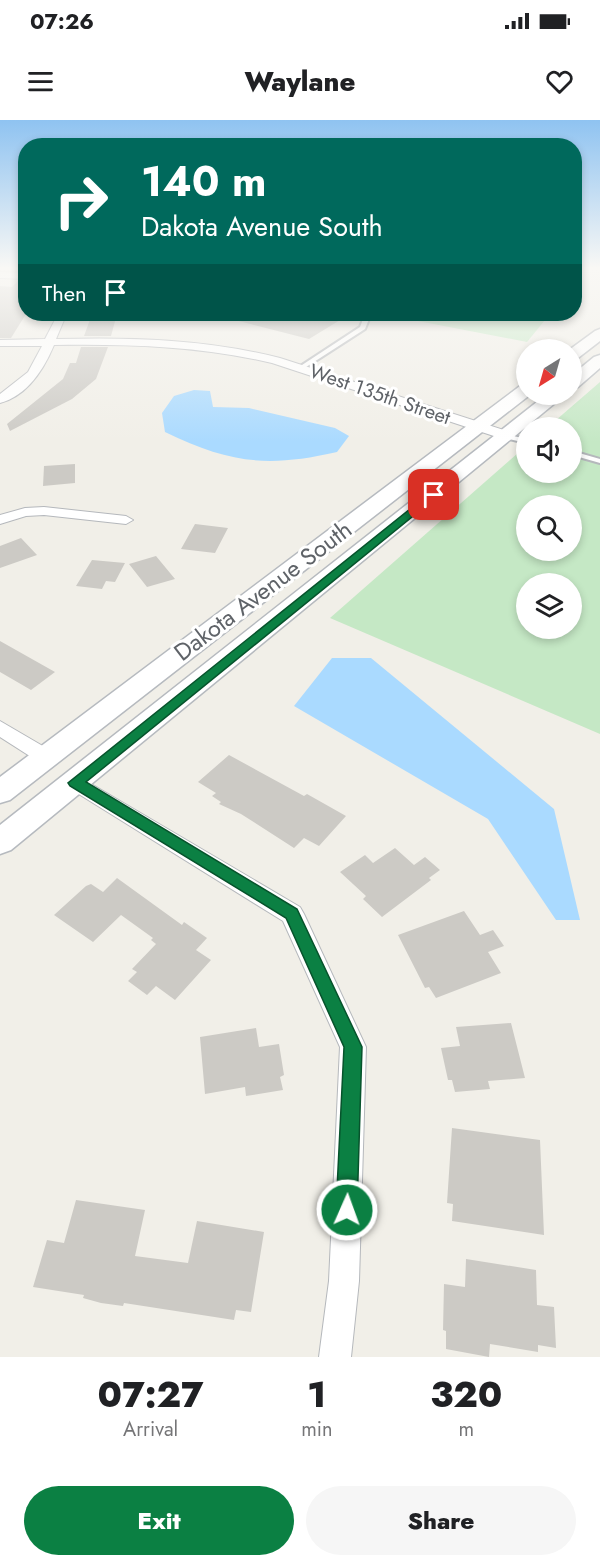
<!DOCTYPE html>
<html lang="en">
<head>
<meta charset="utf-8">
<style>
	:root { --surface:#fff; --page:#f6f6f6; --text:#202124; --muted:#757577; --accent:#0b8043 }
	body { margin:0; font-family:Jost,sans-serif; background:var(--page); color:var(--text); height:100vh; display:flex; flex-direction:column; font-size:22px; white-space:nowrap }
	* { box-sizing:border-box; margin:0 }
	p { font-size:20px; color:var(--muted) }
	.icon { flex:none; width:33px; height:33px; fill:none; stroke:currentColor; stroke-width:2; stroke-linecap:round; stroke-linejoin:round }
	.map { position:relative; height:1237px; overflow:hidden }
	.details { display:flex; flex-direction:column; background:var(--surface); flex:1 }
	.details>* { flex:none }
	.banner { position:absolute; left:18px; top:18px; width:564px; height:183px; border-radius:24px; box-shadow:0 3px 9px #0003; background:#00695c; color:#fff; overflow:hidden }
	.needle { width:39px; rotate:217deg }
	.fabs { position:absolute; left:516px; top:219px; display:grid; gap:12px }
	.fabs a { display:grid; place-items:center; width:66px; height:66px; border-radius:50%; background:var(--surface); box-shadow:0 3px 9px #0003; font-size:30px }
	.pin { position:absolute; display:grid; place-items:center; width:51px; height:51px; color:#fff; margin:-26px; border-radius:12px; box-shadow:0 3px 9px #0006 }
	.me { position:absolute; width:66px; margin:-33px; rotate:2deg; stroke-linejoin:round; filter:drop-shadow(0 0 4px #0008) }
	.turn { display:flex; align-items:center; gap:21px; height:126px; padding:0 24px; font-size:27px }
	.turn .icon { width:78px; height:78px; stroke-width:2.5 }
	.turn b { display:block; font-size:42px; line-height:51px }
	.then { display:flex; align-items:center; height:57px; padding:0 24px; background:#0003; gap:12px; font-size:22px }
	.eta { display:flex; justify-content:space-evenly; align-items:center; height:102px; text-align:center }
	.eta b { font-size:36px; font-weight:800; line-height:42px }
	.button { display:flex; gap:12px; margin-top:auto; padding:12px 24px }
	.button a { flex:1; height:69px; border-radius:36px; background:var(--accent); color:#fff; font-size:24px; font-weight:800; line-height:69px; text-align:center }
	.button a+a { background:var(--page); color:var(--text) }
	.status { display:flex; justify-content:space-between; align-items:center; height:42px; padding:0 30px; background:var(--surface); direction:ltr }
	.status svg { height:16px; fill:currentColor }
	header { display:flex; justify-content:space-between; align-items:center; height:78px; padding:0 24px; background:var(--surface); font-size:27px; font-weight:800 }
	.map>svg:first-child { display:block }
</style>
</head>
<body>
<div class="status"><b>07:26</b><svg viewBox="0 0 49 12"><path d="M0 12V9h3v3zM5 12V6h3v6zM10 12V3h3v9zM15 12V0h3v12zM26 1h20v11H26zM47 4h2v5h-2z"/></svg></div>
<header><svg class="icon" aria-label="menu" viewBox="0 0 24 24"><path d="M4 6h16M4 12h16M4 18h16"/></svg>Waylane<svg class="icon" aria-label="heart" viewBox="0 0 24 24"><path d="M12 20l-8-8c-3-5 5-10 8-4 3-6 11-1 8 4z"/></svg></header>
<div class="map">
<svg width="600" height="1237" viewBox="0 0 600 1237">
	<rect width="100%" height="100%" fill="#f1efe8"/>
	<path fill="#c5e8c5" fill-rule="evenodd" d="M 401,194 L 550,194 L 527,222 L 397,197 Z
		M 600,262 L 600,614 L 330,498 L 526,326 L 526,352 L 572,352 L 572,308 L 548,307 ZM 526,386 L 572,386 L 572,430 L 526,430 ZM 526,464 L 572,464 L 572,508 L 526,508 Z"/>
	<path fill="#aadaff" d="M 194,270 L 210,271 L 213,287 L 249,288 L 335,308 L 349,316 L 337,332 C 267,348 229,343 165,312 L 162,293 L 174,276 Z
		M 332,538 L 371,538 L 554,689 L 580,800 L 556,800 L 488,699 L 294,586 Z"/>
	<path fill="#cccac5" d="M 18,161 L 26,161 L 26,194 L 11,218 L 0,218 L 0,166 L 12,167 Z
		M 92,194 L 117,194 L 111,216 L 84,216 Z
		M 236,194 L 350,194 L 309,219 L 235,200 Z
		M 81,227 L 108,227 L 96,259 L 72,279 L 10,311 L 7,304 L 63,259 L 70,243 L 76,243 Z
		M 75,344 L 75,363 L 43,366 L 44,346 Z
		M 195,404 L 228,408 L 215,433 L 181,429 Z
		M 21,418 L 37,435 L 0,448 L 0,426 Z
		M 156,436 L 175,459 L 147,467 L 129,444 Z
		M 92,440 L 125,443 L 115,462 L 106,461 L 102,469 L 76,466 Z
		M 0,521 L 55,552 L 31,570 L 0,552 Z
		M 229,635 L 304,676 L 307,674 L 346,696 L 319,726 L 304,718 L 294,728 L 241,694 L 219,684 L 221,682 L 212,676 L 216,673 L 198,662 Z
		M 395,728 L 414,745 L 425,737 L 440,750 L 429,758 L 431,760 L 382,797 L 363,779 L 366,776 L 340,752 L 365,735 L 373,743 Z
		M 117,758 L 182,805 L 184,802 L 207,818 L 196,830 L 211,840 L 175,880 L 156,866 L 147,875 L 128,861 L 137,852 L 132,849 L 156,824 L 151,820 L 153,818 L 121,795 L 93,822 L 54,795 L 86,766 L 91,764 L 103,772 Z
		M 464,791 L 480,815 L 493,810 L 504,826 L 488,832 L 501,853 L 436,878 L 429,867 L 425,868 L 398,815 Z
		M 511,903 L 525,958 L 488,961 L 490,969 L 455,972 L 452,960 L 448,960 L 441,928 L 460,926 L 456,907 Z
		M 256,908 L 259,927 L 279,924 L 284,955 L 280,957 L 283,970 L 246,976 L 245,967 L 205,974 L 200,917 Z
		M 452,1008 L 540,1020 L 544,1115 L 452,1101 L 453,1084 L 447,1083 Z
		M 76,1080 L 145,1090 L 135,1136 L 188,1143 L 197,1101 L 264,1112 L 251,1192 L 236,1190 L 234,1200 L 124,1183 L 123,1186 L 101,1183 L 83,1178 L 84,1175 L 33,1167 L 47,1120 L 64,1123 Z
		M 466,1139 L 536,1150 L 537,1185 L 554,1187 L 556,1228 L 538,1225 L 538,1232 L 490,1224 L 489,1237 L 446,1229 L 446,1211 L 443,1210 L 444,1164 L 465,1167 Z"/>
	<g fill="none" stroke-linecap="round" stroke-linejoin="round">
		<defs>
			<path id="service" d="M 365,194 L 371,194 L 365,209 L 303,249 L 299,249 L 299,247 L 360,207 Z
				M 505,314 L 526,319 L 526,323 L 505,318 Z
				M 572,331 L 600,339 L 600,343 L 572,335 Z"/>
			<path id="minor" d="M 0,152 L 26,153 L 26,159 L 0,158 Z
				M 58,194 L 69,194 L 64,200 L 56,219 C 132,217 206,219 280,238 L 513,313 L 515,316 L 513,319 L 503,319 L 272,243 C 200,226 128,224 54,225 C 44,249 27,276 0,283 L 0,274 L 28,252 L 42,226 L 0,226 L 0,220 L 45,219 Z
				M 44,387 L 126,396 L 133,400 L 126,404 L 44,395 L 26,396 L 0,404 L 0,395 L 25,388 Z
				M 0,601 L 53,632 L 56,637 L 53,642 L 46,644 L 39,642 L 0,617 Z
				M 76,655 L 300,787 L 304,794 L 366,927 L 359,1161 L 351,1237 L 319,1237 L 329,1161 L 340,927 L 283,801 L 69,668 L 66,663 L 69,658 Z"/>
			<path id="secondary" d="M 600,209 L 600,221 L 578,238 L 572,240 L 572,230 L 569,230 L 595,211 Z
				M 600,235 L 600,248 L 578,267 L 572,268 L 572,255 L 594,237 Z
				M 526,265 L 526,274 L 531,274 L 10,680 L 0,683 L 0,657 L 520,266 Z
				M 547,274 L 566,274 L 11,730 L 0,734 L 0,705 Z"/>
		</defs>
		<use href="#service" stroke="#b5b8bc" stroke-width="4"/>
		<use href="#minor" stroke="#b5b8bc" stroke-width="2"/>
		<use href="#secondary" stroke="#b6babf" stroke-width="3"/>
		<use href="#service" fill="#fff" fill-rule="evenodd"/>
		<use href="#minor" fill="#fff" fill-rule="evenodd"/>
		<use href="#secondary" fill="#fff" fill-rule="evenodd"/>
	</g>
	<linearGradient id="sky" x2="0" y2="1"><stop stop-color="#8fc3f1"/><stop offset="0.46" stop-color="#f9f8f5"/><stop offset="1" stop-color="#f9f8f5" stop-opacity="0"/></linearGradient>
	<rect width="600" height="322" fill="url(#sky)"/>
	<path fill="#0b8043" stroke="#07532c" stroke-width="1.5" d="M 430,373 L 439,375 L 86,662 L 297,789 L 362,927 L 357,1090 L 354,1098 L 347,1101 L 339,1098 L 336,1090 L 344,927 L 286,798 L 70,666 L 68,663 Z"/>
	<g text-anchor="middle" stroke-width="6" stroke-linejoin="round" paint-order="stroke">
		<g font-size="20" fill="#5f6368" stroke="#fff">
			<text transform="translate(380 274) rotate(19)" y="7">West 135th Street</text>
		</g>
		<g font-size="24" fill="#5f6368" stroke="#fff">
			<text transform="translate(263 471) rotate(-37)" y="8">Dakota Avenue South</text>
		</g>
	</g>
</svg>
<div class="fabs">
<a><svg class="needle" viewBox="-14 -14 28 28"><path d="M0-13l5 13h-10z" fill="#e53935"/><path d="M0 13l5-13h-10z" fill="#757577"/></svg></a>
<a><svg class="icon" aria-label="sound" viewBox="0 0 24 24"><path d="M4 9h4l5-4v14l-5-4H4zM17 9q2 3 0 6"/></svg></a>
<a><svg class="icon" aria-label="search" viewBox="0 0 24 24"><circle cx="10" cy="10" r="6"/><path d="M15 15l6 6"/></svg></a>
<a><svg class="icon" aria-label="layers" viewBox="0 0 24 24"><path d="M12 4l9 5-9 5-9-5zM3 14l9 5 9-5"/></svg></a>
</div>
<div class="pin" style="left:434px;top:375px;background:#d93025"><svg class="icon" aria-label="arrive" viewBox="0 0 24 24"><path d="M6 21V4h12l-3 4 3 4H6"/></svg></div>
<svg class="me" style="left:347px;top:1090px" viewBox="-20 -20 40 40"><circle r="17" fill="#0b8043" stroke="#fff" stroke-width="3"/><path d="M0-11L8 9 0 5-8 9z" fill="#fff"/></svg>
<div class="banner">
<div class="turn"><svg class="icon" aria-label="right" viewBox="0 0 24 24"><path d="M7 20v-9h11M14 6l5 5-5 5"/></svg><div><b>140 m</b>Dakota Avenue South</div></div>
<div class="then">Then<svg class="icon" aria-label="arrive" viewBox="0 0 24 24"><path d="M6 21V4h12l-3 4 3 4H6"/></svg></div>
</div>
</div>
<section class="details">
<div class="eta">
<div><b>07:27</b><p>Arrival</p></div>
<div><b>1</b><p>min</p></div>
<div><b>320</b><p>m</p></div>
</div>
<div class="button"><a>Exit</a><a>Share</a></div>
</section>
</body>
</html>
